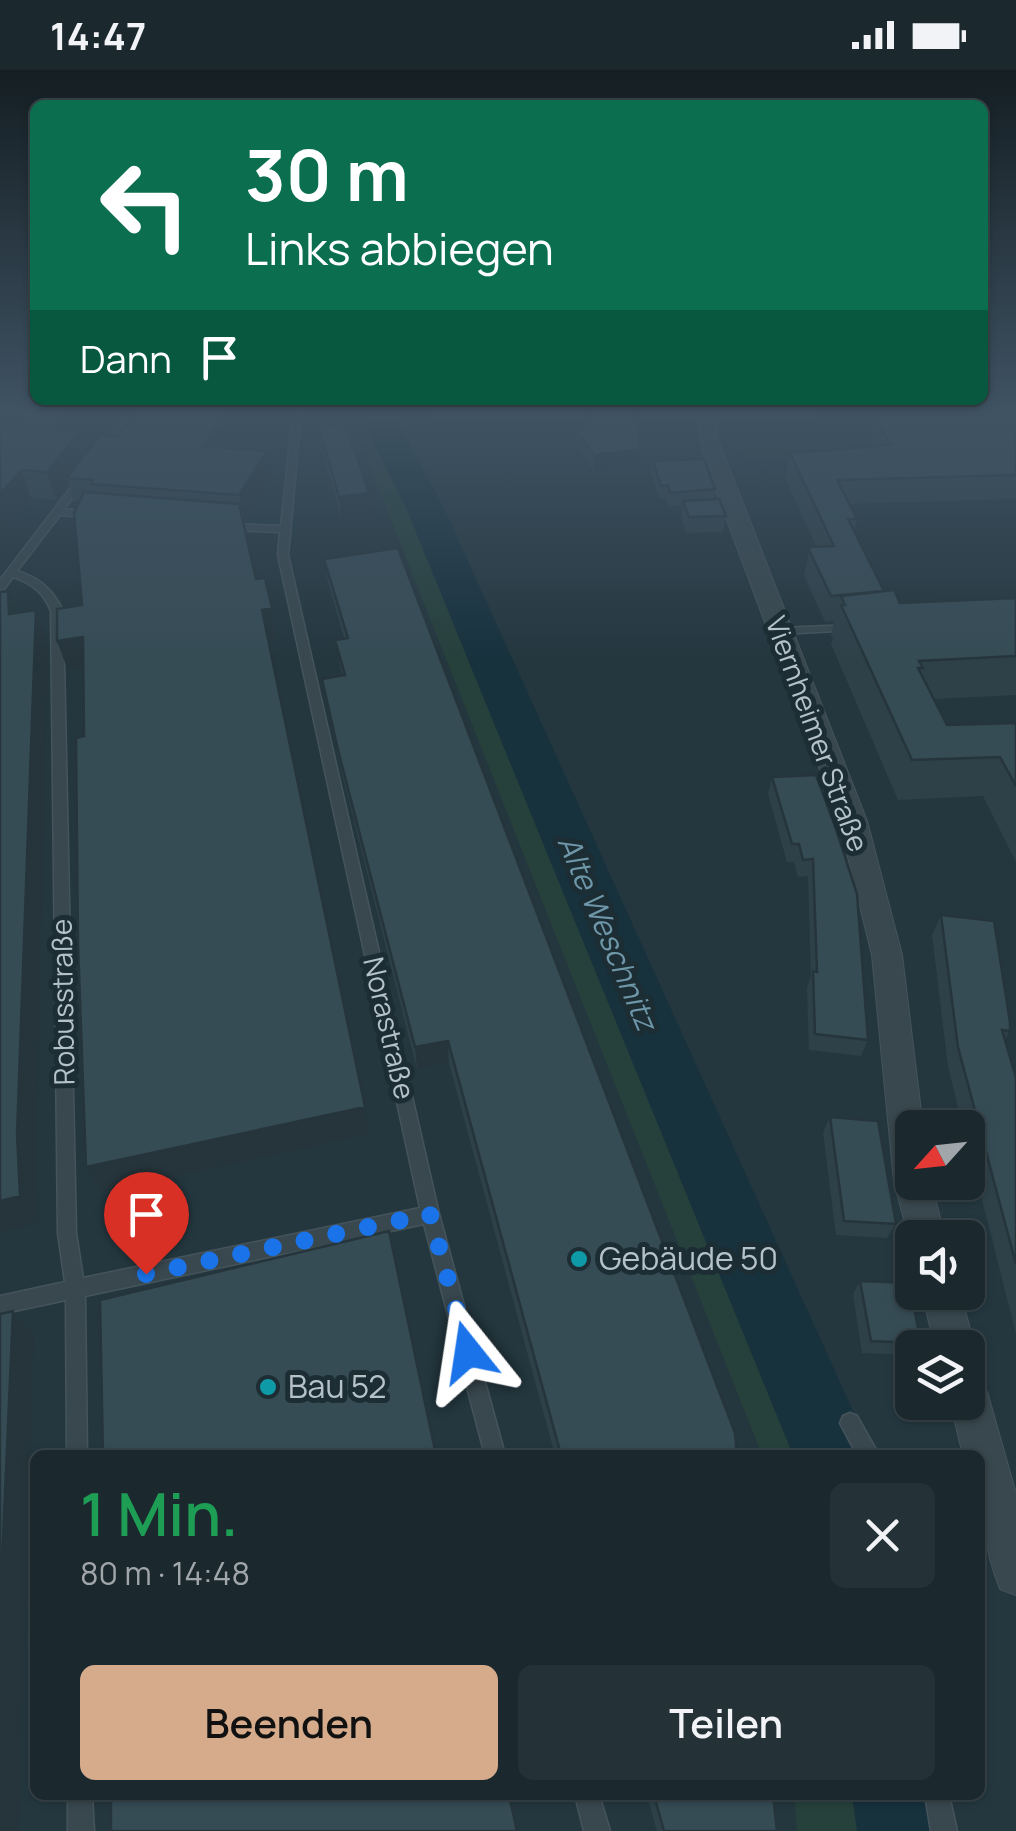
<!DOCTYPE html>
<html lang="de">
<head>
<meta charset="utf-8">
<style>
	:root { --surface:#1b292f; --page:#243137; --text:#f1f3f6; --muted:#a0a6aa; --line:#39454b; --accent:#d6ab8b }
	body { margin:0; font-family:Manrope,sans-serif; background:var(--page); color:var(--text); height:100vh; display:flex; flex-direction:column; font-size:38px; white-space:nowrap }
	* { box-sizing:border-box; margin:0 }
	p { font-size:32px; color:var(--muted) }
	.icon { flex:none; width:55px; height:55px; fill:none; stroke:currentColor; stroke-width:2; stroke-linecap:round; stroke-linejoin:round }
	.map { position:relative; flex:1; overflow:hidden }
	.panel { position:absolute; left:30px; top:1380px; width:955px; height:350px; display:flex; flex-direction:column; background:var(--surface); border-radius:15px; box-shadow:0 2px 8px #0004,0 0 0 2px var(--line) }
	.panel>* { flex:none }
	.guide { position:absolute; left:30px; top:30px; width:958px; height:305px; border-radius:15px; box-shadow:0 2px 8px #0004,0 0 0 2px var(--line); background:#0b6e4f; color:#fff; overflow:hidden }
	.needle { width:65px; rotate:243deg }
	.fabs { position:absolute; left:895px; top:1040px; display:grid; gap:20px }
	.fabs a { display:grid; place-items:center; width:90px; height:90px; border-radius:15px; background:var(--surface); box-shadow:0 2px 8px #0004,0 0 0 2px var(--line); font-size:50px }
	.pin { position:absolute; display:grid; place-items:center; width:85px; height:85px; color:#fff; margin:-102px -42px; border-radius:50% 50% 50% 0; rotate:-45deg; box-shadow:0 0 10px #0007 }
	.pin .icon { rotate:45deg }
	.me { position:absolute; width:110px; margin:-55px; rotate:345deg; stroke-linejoin:round; filter:drop-shadow(0 0 8px #0008) }
	.turn { display:flex; align-items:center; gap:35px; height:210px; padding:0 50px; font-size:45px }
	.turn .icon { width:130px; height:130px; stroke-width:2.5 }
	.turn b { display:block; font-size:70px; line-height:85px }
	.then { display:flex; align-items:center; height:95px; padding:0 50px; background:#0003; gap:20px; font-size:38px }
	.round { display:grid; place-items:center; flex:none; width:105px; height:105px; border-radius:15px; background:var(--page) }
	.overview { display:flex; align-items:center; justify-content:space-between; height:170px; padding:0 50px }
	h1 { font-size:60px; font-weight:600; line-height:75px; color:#1e9e55 }
	.button { display:flex; gap:20px; margin-top:auto; padding:20px 50px }
	.button a { flex:1; height:115px; border-radius:15px; background:var(--accent); color:#111; font-size:40px; font-weight:600; line-height:115px; text-align:center }
	.button a+a { background:var(--page); color:var(--text) }
	.status { display:flex; justify-content:space-between; align-items:center; height:70px; padding:0 50px; background:var(--surface); direction:ltr }
	.status svg { height:28px; fill:currentColor }
	.map>svg:first-child { display:block }
</style>
</head>
<body>
<div class="status"><b>14:47</b><svg viewBox="0 0 49 12"><path d="M0 12V9h3v3zM5 12V6h3v6zM10 12V3h3v9zM15 12V0h3v12zM26 1h20v11H26zM47 4h2v5h-2z"/></svg></div>
<div class="map">
<svg width="1016" height="1761" viewBox="0 0 1016 1761">
	<rect width="100%" height="100%" fill="#24373f"/>
	<path fill="#26403c" d="M 352,352 L 404,354 L 487,554 L 554,691 L 847,1385 L 762,1385 Z
		M 828,357 L 838,357 L 857,389 L 745,393 L 741,378 C 763,364 793,367 818,370 Z
		M 794,1725 L 902,1725 L 908,1761 L 797,1761 Z"/>
	<g fill="none" stroke-linecap="round" stroke-linejoin="round">
		<path fill="#17313d" fill-rule="evenodd" d="M 37,343 L 12,372 L 0,375 L 1,343 Z
			M 359,343 L 393,343 L 444,438 L 873,1385 L 793,1385 L 406,438 Z
			M 852,1725 L 946,1725 L 953,1761 L 857,1761 Z"/>
		<defs>
			<path id="service" d="M 127,343 L 136,343 L 106,382 L 100,382 L 100,378 Z
				M 293,343 L 301,343 L 288,485 L 439,1144 L 505,1385 L 485,1385 L 424,1154 L 85,1226 L 87,1385 L 67,1385 L 66,1230 L 0,1244 L 0,1226 L 65,1212 L 58,1163 L 51,541 C 44,523 32,513 13,507 L 4,519 L 0,520 L 0,510 L 78,408 L 86,410 L 64,439 L 95,442 L 100,445 L 95,448 L 60,445 L 17,501 C 40,508 53,520 63,541 L 76,1163 L 83,1208 L 420,1138 L 278,485 L 280,462 L 227,460 L 222,457 L 227,454 L 281,456 Z
				M 851,555 L 855,556 L 855,560 L 780,564 L 774,561 L 780,558 Z
				M 850,1343 L 857,1346 L 879,1385 L 857,1385 L 840,1353 L 843,1346 Z
				M 68,1725 L 92,1725 L 94,1761 L 68,1761 Z
				M 575,1725 L 599,1725 L 610,1761 L 584,1761 Z
				M 925,1725 L 949,1725 L 957,1761 L 931,1761 Z"/>
			<path id="minor" d="M 429,343 L 819,343 L 810,348 L 717,348 L 717,367 L 867,751 L 902,885 L 923,1058 L 912,1058 L 912,1112 L 931,1112 L 945,1168 L 912,1168 L 912,1177 L 909,1168 L 894,1112 L 872,885 L 839,751 L 709,402 L 699,367 L 699,348 L 438,348 Z
				M 922,1222 L 960,1222 L 975,1278 L 969,1292 L 968,1278 L 935,1278 Z
				M 968,1305 L 982,1311 L 988,1325 L 1016,1424 L 1016,1525 L 1000,1519 C 982,1474 980,1432 980,1385 L 963,1385 L 950,1332 L 968,1332 Z"/>
		</defs>
		<use href="#service" stroke="#45545b" stroke-width="3"/>
		<use href="#minor" stroke="#45545b" stroke-width="2"/>
		<use href="#service" fill="#39484f" fill-rule="evenodd"/>
		<use href="#minor" fill="#39484f" fill-rule="evenodd"/>
	</g>
	<path fill="#2e4149" d="M 28,343 L 101,343 L 83,365 L 87,381 L 118,366 L 137,343 L 242,343 L 243,348 L 223,378 L 271,404 L 244,449 L 242,449 L 256,509 L 277,568 L 268,570 L 370,1064 L 102,1123 L 86,1097 L 84,599 L 68,601 L 82,535 L 79,432 L 74,432 L 69,414 L 56,430 L 31,428 L 0,463 Z
		M 587,343 L 641,379 L 640,393 L 593,400 L 575,373 L 575,359 L 587,358 Z
		M 975,343 L 1016,343 L 1016,429 L 850,434 L 857,449 L 854,461 L 884,521 L 900,533 L 1016,528 L 1016,625 L 934,629 L 947,655 L 1016,653 L 1016,792 L 983,726 L 898,730 L 831,574 L 833,569 L 831,565 L 834,551 L 825,552 L 804,505 L 810,477 L 816,476 L 785,408 L 790,383 L 871,377 L 869,373 L 875,348 L 974,346 Z
		M 319,357 L 371,447 L 342,451 L 322,380 Z
		M 653,391 L 715,419 L 714,429 L 726,446 L 723,462 L 686,463 L 681,447 L 683,435 L 669,437 L 666,429 L 660,429 L 651,404 Z
		M 324,489 L 737,1385 L 555,1385 L 449,993 L 417,999 L 342,704 L 326,632 L 322,609 L 342,605 L 335,570 L 344,568 L 328,512 Z
		M 816,705 L 868,970 L 861,986 L 809,980 L 807,918 L 811,906 L 808,806 L 798,807 L 794,792 L 787,792 L 768,724 L 772,707 Z
		M 941,845 L 1010,961 L 1005,969 L 1016,1008 L 1016,1264 L 968,1074 L 968,1058 L 963,1058 L 948,996 L 932,865 Z
		M 830,1047 L 896,1154 L 887,1168 L 836,1165 L 823,1062 Z
		M 860,1211 L 921,1273 L 918,1278 L 912,1278 L 912,1285 L 862,1283 L 853,1224 Z
		M 647,1725 L 773,1725 L 777,1761 L 657,1761 Z"/>
	<path fill="#26353c" d="M 70,343 L 101,343 L 83,365 L 89,387 L 67,408 L 69,414 L 56,430 L 47,402 L 57,358 Z
		M 226,343 L 242,343 L 243,348 L 208,400 L 203,376 Z
		M 641,379 L 640,393 L 593,400 L 594,385 Z
		M 267,381 L 271,404 L 244,449 L 239,425 Z
		M 22,400 L 31,428 L 0,463 L 0,424 Z
		M 369,423 L 371,447 L 342,451 L 339,427 Z
		M 8,521 L 21,552 L 9,544 Z
		M 272,538 L 277,568 L 267,570 L 262,540 Z
		M 36,540 L 48,572 L 36,1092 L 39,1153 L 0,1162 L 0,1131 Z
		M 83,567 L 94,597 L 68,601 L 57,571 Z
		M 448,971 L 449,993 L 417,999 L 415,977 Z
		M 365,1037 L 370,1064 L 102,1123 L 86,1097 Z
		M 13,1241 L 34,1265 L 19,1761 L 0,1761 L 0,1538 Z"/>
	<path fill="#364c55" stroke="#26353c" stroke-width="2.5" d="M 28,343 L 70,343 L 57,358 L 81,360 L 47,402 L 22,400 L 0,424 L 0,355 L 2,353 L 17,354 Z
		M 137,343 L 226,343 L 203,376 L 267,381 L 239,425 L 91,414 L 93,410 L 67,408 L 100,365 L 118,366 Z
		M 587,343 L 634,343 L 641,379 L 594,385 L 575,359 L 589,357 Z
		M 1016,345 L 1016,405 L 837,410 L 857,449 L 848,449 L 884,521 L 831,526 L 809,480 L 810,477 L 834,476 L 790,383 L 891,375 L 875,348 Z
		M 346,354 L 369,423 L 339,427 L 319,357 Z
		M 704,389 L 715,419 L 670,423 L 668,415 L 661,416 L 653,391 Z
		M 84,422 L 239,434 L 256,509 L 265,508 L 272,538 L 262,540 L 365,1037 L 86,1097 L 78,874 L 76,668 L 84,666 L 83,567 L 57,571 L 57,539 L 82,535 L 74,443 Z
		M 719,429 L 726,446 L 689,447 L 683,431 Z
		M 398,478 L 735,1363 L 737,1385 L 561,1385 L 448,971 L 415,977 L 338,680 L 322,609 L 345,605 L 335,570 L 348,568 L 324,489 Z
		M 894,520 L 900,533 L 1016,528 L 1016,586 L 919,591 L 923,598 L 918,598 L 947,655 L 1016,653 L 1016,716 L 1000,687 L 912,690 L 841,535 L 845,535 L 841,526 Z
		M 8,521 L 9,544 L 36,540 L 17,1064 L 20,1126 L 0,1131 L 0,522 Z
		M 816,705 L 836,759 L 857,824 L 868,970 L 815,964 L 813,901 L 817,902 L 813,789 L 803,790 L 799,774 L 792,774 L 772,707 Z
		M 941,845 L 994,851 L 1010,952 L 1010,961 L 1002,960 L 1016,1008 L 1016,1194 L 958,977 Z
		M 830,1047 L 878,1051 L 896,1154 L 844,1151 Z
		M 389,1161 L 436,1385 L 103,1385 L 100,1230 Z
		M 860,1211 L 909,1213 L 921,1273 L 871,1271 Z
		M 13,1241 L 0,1538 L 0,1244 Z
		M 111,1725 L 509,1725 L 517,1761 L 111,1761 Z
		M 654,1725 L 773,1725 L 777,1761 L 664,1761 Z"/>
	<linearGradient id="sky" x2="0" y2="1"><stop stop-color="#141e23"/><stop offset="0.58" stop-color="#3f5363"/><stop offset="1" stop-color="#3f5363" stop-opacity="0"/></linearGradient>
	<rect width="1016" height="590" fill="url(#sky)"/>
	<g fill="none" stroke-linecap="round" stroke-linejoin="round">
		<path stroke="#1a73e8" stroke-width="18" stroke-dasharray="0 32.4" d="M 146,1204 L 430,1144 L 468,1282"/>
	</g>
	<g fill="#0f9aa8" stroke="#1d2d34" stroke-width="4">
		<circle cx="579" cy="1189" r="10"/>
		<circle cx="268" cy="1317" r="10"/>
	</g>
	<g text-anchor="middle" stroke-width="10" stroke-linejoin="round" paint-order="stroke">
		<g font-size="28" fill="#b5c2ca" stroke="#1d2d34">
			<text transform="translate(817 664) rotate(70)" y="10">Viernheimer Straße</text>
			<text transform="translate(63 932) rotate(-91)" y="10">Robusstraße</text>
			<text transform="translate(389 958) rotate(77)" y="10">Norastraße</text>
		</g>
		<g font-size="30" font-style="italic" fill="#6e97a9" stroke="#1d2d34">
			<text transform="translate(607 863) rotate(67)" y="10">Alte Weschnitz</text>
		</g>
		<g font-size="32" fill="#b5c2ca" stroke="#1d2d34" text-anchor="start">
			<text x="599" y="1200">Gebäude 50</text>
			<text x="288" y="1328">Bau 52</text>
		</g>
	</g>
</svg>
<div class="fabs">
<a><svg class="needle" viewBox="-14 -14 28 28"><path d="M0-13l5 13h-10z" fill="#e53935"/><path d="M0 13l5-13h-10z" fill="#a0a6aa"/></svg></a>
<a><svg class="icon" aria-label="sound" viewBox="0 0 24 24"><path d="M4 9h4l5-4v14l-5-4H4zM17 9q2 3 0 6"/></svg></a>
<a><svg class="icon" aria-label="layers" viewBox="0 0 24 24"><path d="M12 4l9 5-9 5-9-5zM3 14l9 5 9-5"/></svg></a>
</div>
<div class="pin" style="left:146px;top:1204px;background:#d93025"><svg class="icon" aria-label="arrive" viewBox="0 0 24 24"><path d="M6 21V4h12l-3 4 3 4H6"/></svg></div>
<svg class="me" style="left:468px;top:1282px" viewBox="-20 -20 40 40"><path d="M0-17L14 15 0 8-14 15z" fill="#1a73e8" stroke="#fff" stroke-width="4"/></svg>
<div class="guide">
<div class="turn"><svg class="icon" aria-label="left" viewBox="0 0 24 24"><path d="M17 20v-9H6M10 6l-5 5 5 5"/></svg><div><b>30 m</b>Links abbiegen</div></div>
<div class="then">Dann<svg class="icon" aria-label="arrive" viewBox="0 0 24 24"><path d="M6 21V4h12l-3 4 3 4H6"/></svg></div>
</div>
<section class="panel">
<div class="overview"><div><h1>1 Min.</h1><p>80 m · 14:48</p></div><a class="round"><svg class="icon" aria-label="close" viewBox="0 0 24 24"><path d="M6 6l12 12M18 6L6 18"/></svg></a></div>
<div class="button"><a>Beenden</a><a>Teilen</a></div>
</section>
</div>
</body>
</html>
